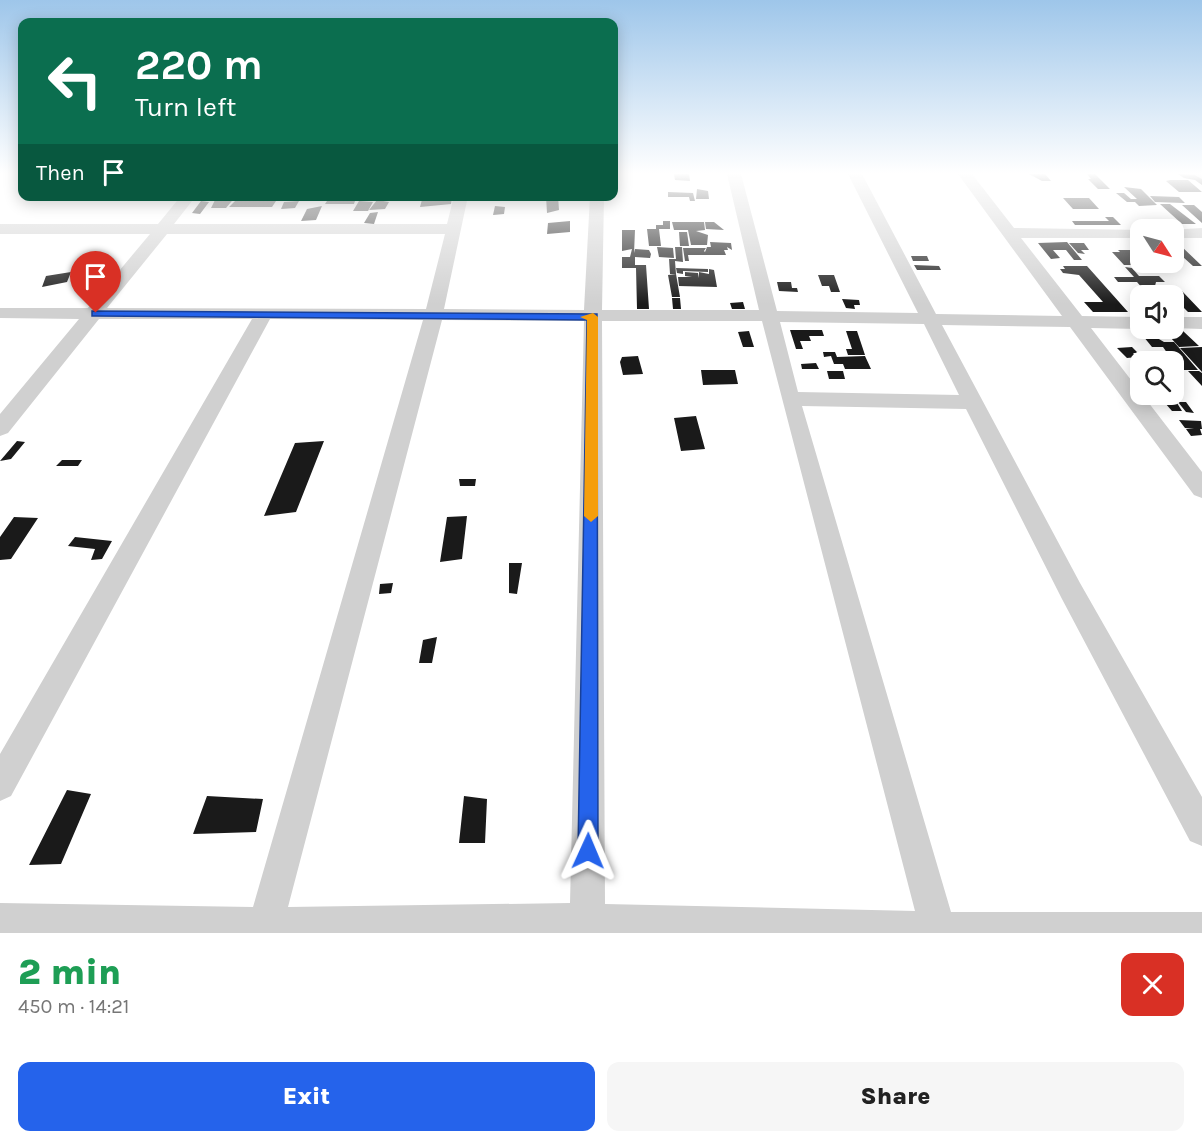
<!DOCTYPE html>
<html lang="en">
<head>
<meta charset="utf-8">
<style>
	:root { --surface:#fff; --page:#f6f6f6; --text:#222; --muted:#767676; --accent:#2563eb }
	body { margin:0; font-family:Karla,sans-serif; background:var(--page); color:var(--text); height:100vh; display:flex; flex-direction:column; font-size:22px; white-space:nowrap }
	* { box-sizing:border-box; margin:0 }
	p { font-size:20px; color:var(--muted) }
	.icon { flex:none; width:33px; height:33px; fill:none; stroke:currentColor; stroke-width:2; stroke-linecap:round; stroke-linejoin:round }
	.map { position:relative; height:933px; overflow:hidden }
	.side { display:flex; flex-direction:column; background:var(--surface); flex:1 }
	.side>* { flex:none }
	.guide { position:absolute; left:18px; top:18px; width:600px; height:183px; border-radius:12px; box-shadow:0 3px 15px #0003; background:#0b6e4f; color:#fff; overflow:hidden }
	.needle { width:39px; rotate:126deg }
	.buttons { position:absolute; left:1130px; top:219px; display:grid; gap:12px }
	.buttons a { display:grid; place-items:center; width:54px; height:54px; border-radius:12px; background:var(--surface); box-shadow:0 3px 15px #0003; font-size:30px }
	.pin { position:absolute; display:grid; place-items:center; width:51px; height:51px; color:#fff; margin:-62px -26px; border-radius:50% 50% 50% 0; rotate:-45deg; box-shadow:0 0 6px #0007 }
	.pin .icon { rotate:45deg }
	.me { position:absolute; width:66px; margin:-33px; rotate:1deg; stroke-linejoin:round; filter:drop-shadow(0 0 4px #0008) }
	.turn { display:flex; align-items:center; gap:21px; height:126px; padding:0 18px; font-size:27px }
	.turn .icon { width:78px; height:78px; stroke-width:2.5 }
	.turn b { display:block; font-size:42px; line-height:51px }
	.then { display:flex; align-items:center; height:57px; padding:0 18px; background:#0003; gap:12px; font-size:22px }
	.round { display:grid; place-items:center; flex:none; width:63px; height:63px; border-radius:12px; background:var(--page) }
	.headline { display:flex; align-items:center; justify-content:space-between; height:102px; padding:0 18px }
	h1 { font-size:36px; font-weight:800; line-height:45px; color:#1e9e55 }
	.action { display:flex; gap:12px; margin-top:auto; padding:12px 18px }
	.action a { flex:1; height:69px; border-radius:12px; background:var(--accent); color:#fff; font-size:24px; font-weight:800; line-height:69px; text-align:center }
	.action a+a { background:var(--page); color:var(--text) }
	.map>svg:first-child { display:block }
</style>
</head>
<body>
<div class="map">
<svg width="1202" height="933" viewBox="0 0 1202 933">
	<rect width="100%" height="100%" fill="#fff"/>
	<path fill="#1a1a1a" d="M 674,174 L 689,174 L 690,181 L 675,180 Z
		M 1029,174 L 1045,174 L 1051,181 L 1042,181 Z
		M 1087,174 L 1095,174 L 1110,189 L 1098,189 L 1088,179 L 1091,179 Z
		M 1178,174 L 1202,175 L 1202,185 L 1195,180 L 1184,178 Z
		M 1170,180 L 1188,180 L 1202,192 L 1179,192 L 1166,181 Z
		M 1124,187 L 1141,189 L 1157,205 L 1139,206 L 1135,202 L 1127,202 L 1116,193 L 1124,193 L 1131,199 L 1137,199 Z
		M 697,189 L 708,191 L 709,199 L 696,199 Z
		M 668,192 L 693,193 L 695,201 L 690,201 L 689,197 L 668,197 Z
		M 217,196 L 236,196 L 226,208 L 211,208 Z
		M 257,196 L 296,196 L 296,200 L 270,200 L 276,201 L 272,207 L 229,207 L 236,200 L 253,200 Z
		M 423,196 L 452,197 L 451,204 L 420,207 Z
		M 546,196 L 558,196 L 559,210 L 547,213 Z
		M 1150,196 L 1179,197 L 1185,203 L 1155,202 Z
		M 1063,198 L 1089,198 L 1099,209 L 1073,209 Z
		M 377,200 L 389,202 L 385,209 L 369,210 Z
		M 201,201 L 209,202 L 200,214 L 192,213 Z
		M 299,201 L 295,208 L 281,209 L 284,202 Z
		M 327,201 L 355,201 L 354,204 L 325,204 Z
		M 359,201 L 373,202 L 368,211 L 353,211 Z
		M 1160,204 L 1170,204 L 1196,224 L 1182,224 Z
		M 1182,205 L 1194,205 L 1202,212 L 1202,223 Z
		M 322,206 L 316,220 L 301,221 L 307,209 Z
		M 495,206 L 505,207 L 504,214 L 493,215 Z
		M 378,212 L 374,224 L 364,223 L 370,213 Z
		M 1105,217 L 1113,217 L 1121,225 L 1075,225 L 1072,221 L 1109,221 Z
		M 570,221 L 570,232 L 547,234 L 548,223 Z
		M 663,221 L 670,221 L 670,229 L 659,229 L 661,246 L 649,246 L 647,229 L 656,229 L 656,225 L 663,225 Z
		M 672,222 L 704,222 L 705,230 L 696,231 L 708,235 L 707,245 L 691,245 L 688,230 L 674,230 Z
		M 705,222 L 714,222 L 724,230 L 706,229 Z
		M 622,230 L 635,230 L 634,253 L 635,249 L 649,250 L 651,254 L 650,258 L 635,257 L 635,265 L 646,265 L 649,309 L 637,309 L 636,268 L 622,268 L 622,257 L 630,257 L 632,249 L 622,251 Z
		M 679,232 L 687,232 L 689,246 L 680,246 Z
		M 710,242 L 731,243 L 732,250 L 727,247 L 728,250 L 724,250 L 726,255 L 688,255 L 689,261 L 685,261 L 683,248 L 706,248 L 704,251 L 705,252 L 707,247 L 711,247 Z
		M 1067,242 L 1082,260 L 1074,260 L 1066,250 L 1053,250 L 1060,258 L 1051,259 L 1038,243 Z
		M 1069,243 L 1084,243 L 1089,250 L 1081,250 L 1085,254 L 1078,253 Z
		M 1173,245 L 1180,245 L 1202,266 L 1193,266 L 1173,248 Z
		M 657,247 L 673,248 L 674,258 L 659,257 Z
		M 675,247 L 682,247 L 683,262 L 675,261 L 676,274 L 670,274 L 669,259 L 676,259 Z
		M 1118,250 L 1137,250 L 1140,253 L 1140,262 L 1149,262 L 1156,269 L 1136,269 L 1131,265 L 1124,265 L 1112,252 L 1120,252 Z
		M 911,256 L 927,256 L 929,261 L 913,261 Z
		M 914,265 L 939,266 L 941,270 L 917,270 Z
		M 1063,266 L 1087,266 L 1128,312 L 1093,312 L 1084,302 L 1103,302 L 1079,275 L 1063,273 L 1060,269 L 1065,269 Z
		M 1125,267 L 1132,268 L 1139,276 L 1159,276 L 1165,282 L 1156,282 L 1155,286 L 1164,296 L 1149,296 L 1137,282 L 1118,282 L 1114,277 L 1134,277 Z
		M 676,268 L 708,269 L 708,272 L 683,271 L 683,274 L 677,273 Z
		M 709,269 L 714,270 L 717,287 L 679,286 L 678,277 L 692,277 L 685,276 L 685,272 L 698,273 L 699,278 L 699,272 L 709,274 Z
		M 71,272 L 67,282 L 42,287 L 46,276 Z
		M 676,274 L 680,297 L 672,297 L 668,275 Z
		M 818,275 L 834,275 L 840,292 L 831,292 L 829,286 L 822,286 Z
		M 777,282 L 791,282 L 792,288 L 797,288 L 798,292 L 779,291 Z
		M 1167,291 L 1182,291 L 1202,312 L 1188,312 Z
		M 672,298 L 680,298 L 681,309 L 673,309 Z
		M 842,299 L 859,300 L 860,305 L 854,305 L 855,309 L 846,308 Z
		M 743,302 L 745,309 L 732,309 L 730,303 Z
		M 790,330 L 822,330 L 824,336 L 809,336 L 811,341 L 800,341 L 803,349 L 796,349 Z
		M 749,331 L 754,347 L 743,347 L 738,332 Z
		M 846,331 L 857,331 L 865,355 L 848,355 L 846,349 L 852,349 Z
		M 1139,331 L 1147,332 L 1164,342 L 1174,342 L 1198,370 L 1179,370 L 1163,347 L 1152,347 Z
		M 1183,331 L 1199,346 L 1179,347 L 1171,338 L 1164,338 L 1159,333 Z
		M 1132,347 L 1138,353 L 1133,353 L 1137,357 L 1127,358 L 1117,348 Z
		M 1202,347 L 1202,372 L 1180,348 Z
		M 823,352 L 835,352 L 837,357 L 865,356 L 871,369 L 845,369 L 843,364 L 834,364 L 831,356 L 824,357 Z
		M 638,356 L 643,374 L 623,375 L 620,362 L 622,357 Z
		M 816,363 L 819,369 L 802,369 L 801,364 Z
		M 701,370 L 735,370 L 738,384 L 703,385 Z
		M 827,371 L 843,371 L 845,379 L 829,379 Z
		M 1188,371 L 1199,371 L 1202,373 L 1202,386 Z
		M 1158,395 L 1172,395 L 1182,411 L 1172,411 Z
		M 1178,402 L 1186,402 L 1194,413 L 1186,412 Z
		M 696,416 L 705,449 L 681,451 L 674,418 Z
		M 1179,420 L 1201,421 L 1202,429 L 1200,429 L 1202,435 L 1191,436 L 1186,429 L 1194,429 L 1185,428 Z
		M 17,441 L 25,442 L 11,459 L 0,461 Z
		M 324,441 L 296,512 L 264,516 L 295,443 Z
		M 62,460 L 82,460 L 78,466 L 56,466 Z
		M 459,479 L 476,479 L 475,486 L 460,486 Z
		M 467,516 L 462,559 L 440,562 L 447,517 Z
		M 14,517 L 38,518 L 11,559 L 0,560 L 0,537 Z
		M 75,537 L 112,541 L 102,559 L 91,560 L 95,549 L 68,546 Z
		M 509,563 L 522,563 L 517,594 L 509,593 Z
		M 393,583 L 391,593 L 379,594 L 380,584 Z
		M 437,637 L 432,663 L 419,663 L 423,640 Z
		M 67,790 L 91,794 L 61,864 L 29,865 Z
		M 207,796 L 263,799 L 256,832 L 193,834 Z
		M 464,796 L 487,799 L 485,843 L 459,843 Z"/>
	<g fill="none" stroke-linecap="round" stroke-linejoin="round">
		<path fill="#d0d0d0" fill-rule="evenodd" d="M 727,174 L 741,174 L 777,311 L 918,313 L 848,174 L 862,174 L 936,314 L 1062,316 L 958,174 L 972,174 L 1014,228 L 1145,230 L 1140,230 L 1140,238 L 1021,238 L 1082,316 L 1140,317 L 1140,329 L 1091,328 L 1202,472 L 1202,498 L 1194,495 L 1070,327 L 942,325 L 1080,583 L 1202,797 L 1202,846 L 1190,841 L 1062,599 L 966,409 L 802,406 L 951,912 L 1202,912 L 1202,933 L 0,933 L 0,903 L 253,907 L 423,320 L 270,319 L 11,796 L 0,801 L 0,754 L 252,319 L 99,319 L 8,433 L 0,436 L 0,414 L 79,319 L 0,318 L 0,308 L 88,308 L 150,234 L 0,234 L 0,224 L 158,224 L 181,196 L 196,196 L 174,224 L 447,224 L 454,196 L 468,196 L 444,309 L 584,310 L 590,196 L 604,196 L 602,310 L 759,310 ZM 167,234 L 445,234 L 426,309 L 107,308 ZM 442,320 L 584,321 L 570,903 L 288,907 ZM 602,321 L 762,321 L 915,911 L 605,904 ZM 780,322 L 924,324 L 959,395 L 798,392 Z
			M 1193,174 L 1202,174 L 1202,179 Z
			M 1202,228 L 1202,238 L 1173,238 L 1173,230 L 1168,230 Z
			M 1173,317 L 1202,317 L 1202,329 L 1173,328 Z"/>
	</g>
	<linearGradient id="sky" x2="0" y2="1"><stop stop-color="#9ec6ea"/><stop offset="0.57" stop-color="#fff"/><stop offset="1" stop-color="#fff" stop-opacity="0"/></linearGradient>
	<rect width="1202" height="304" fill="url(#sky)"/>
	<path fill="#2563eb" stroke="#184099" stroke-width="1.5" d="M 92,311 L 597,314 L 598,851 L 595,859 L 588,862 L 581,859 L 578,851 L 587,320 L 96,316 L 92,316 Z"/>
	<path fill="#f59e0b" d="M 593,313 L 598,317 L 598,516 L 591,522 L 584,516 L 587,320 L 580,317 Z"/>
</svg>
<div class="buttons">
<a><svg class="needle" viewBox="-14 -14 28 28"><path d="M0-13l5 13h-10z" fill="#e53935"/><path d="M0 13l5-13h-10z" fill="#767676"/></svg></a>
<a><svg class="icon" aria-label="sound" viewBox="0 0 24 24"><path d="M4 9h4l5-4v14l-5-4H4zM17 9q2 3 0 6"/></svg></a>
<a><svg class="icon" aria-label="search" viewBox="0 0 24 24"><circle cx="10" cy="10" r="6"/><path d="M15 15l6 6"/></svg></a>
</div>
<div class="pin" style="left:96px;top:313px;background:#d93025"><svg class="icon" aria-label="arrive" viewBox="0 0 24 24"><path d="M6 21V4h12l-3 4 3 4H6"/></svg></div>
<svg class="me" style="left:588px;top:851px" viewBox="-20 -20 40 40"><path d="M0-17L14 15 0 8-14 15z" fill="#2563eb" stroke="#fff" stroke-width="4"/></svg>
<div class="guide">
<div class="turn"><svg class="icon" aria-label="left" viewBox="0 0 24 24"><path d="M17 20v-9H6M10 6l-5 5 5 5"/></svg><div><b>220 m</b>Turn left</div></div>
<div class="then">Then<svg class="icon" aria-label="arrive" viewBox="0 0 24 24"><path d="M6 21V4h12l-3 4 3 4H6"/></svg></div>
</div>
</div>
<section class="side">
<div class="headline"><div><h1>2 min</h1><p>450 m · 14:21</p></div><a class="round" style="background:#d93025;color:#fff"><svg class="icon" aria-label="close" viewBox="0 0 24 24"><path d="M6 6l12 12M18 6L6 18"/></svg></a></div>
<div class="action"><a>Exit</a><a>Share</a></div>
</section>
</body>
</html>
